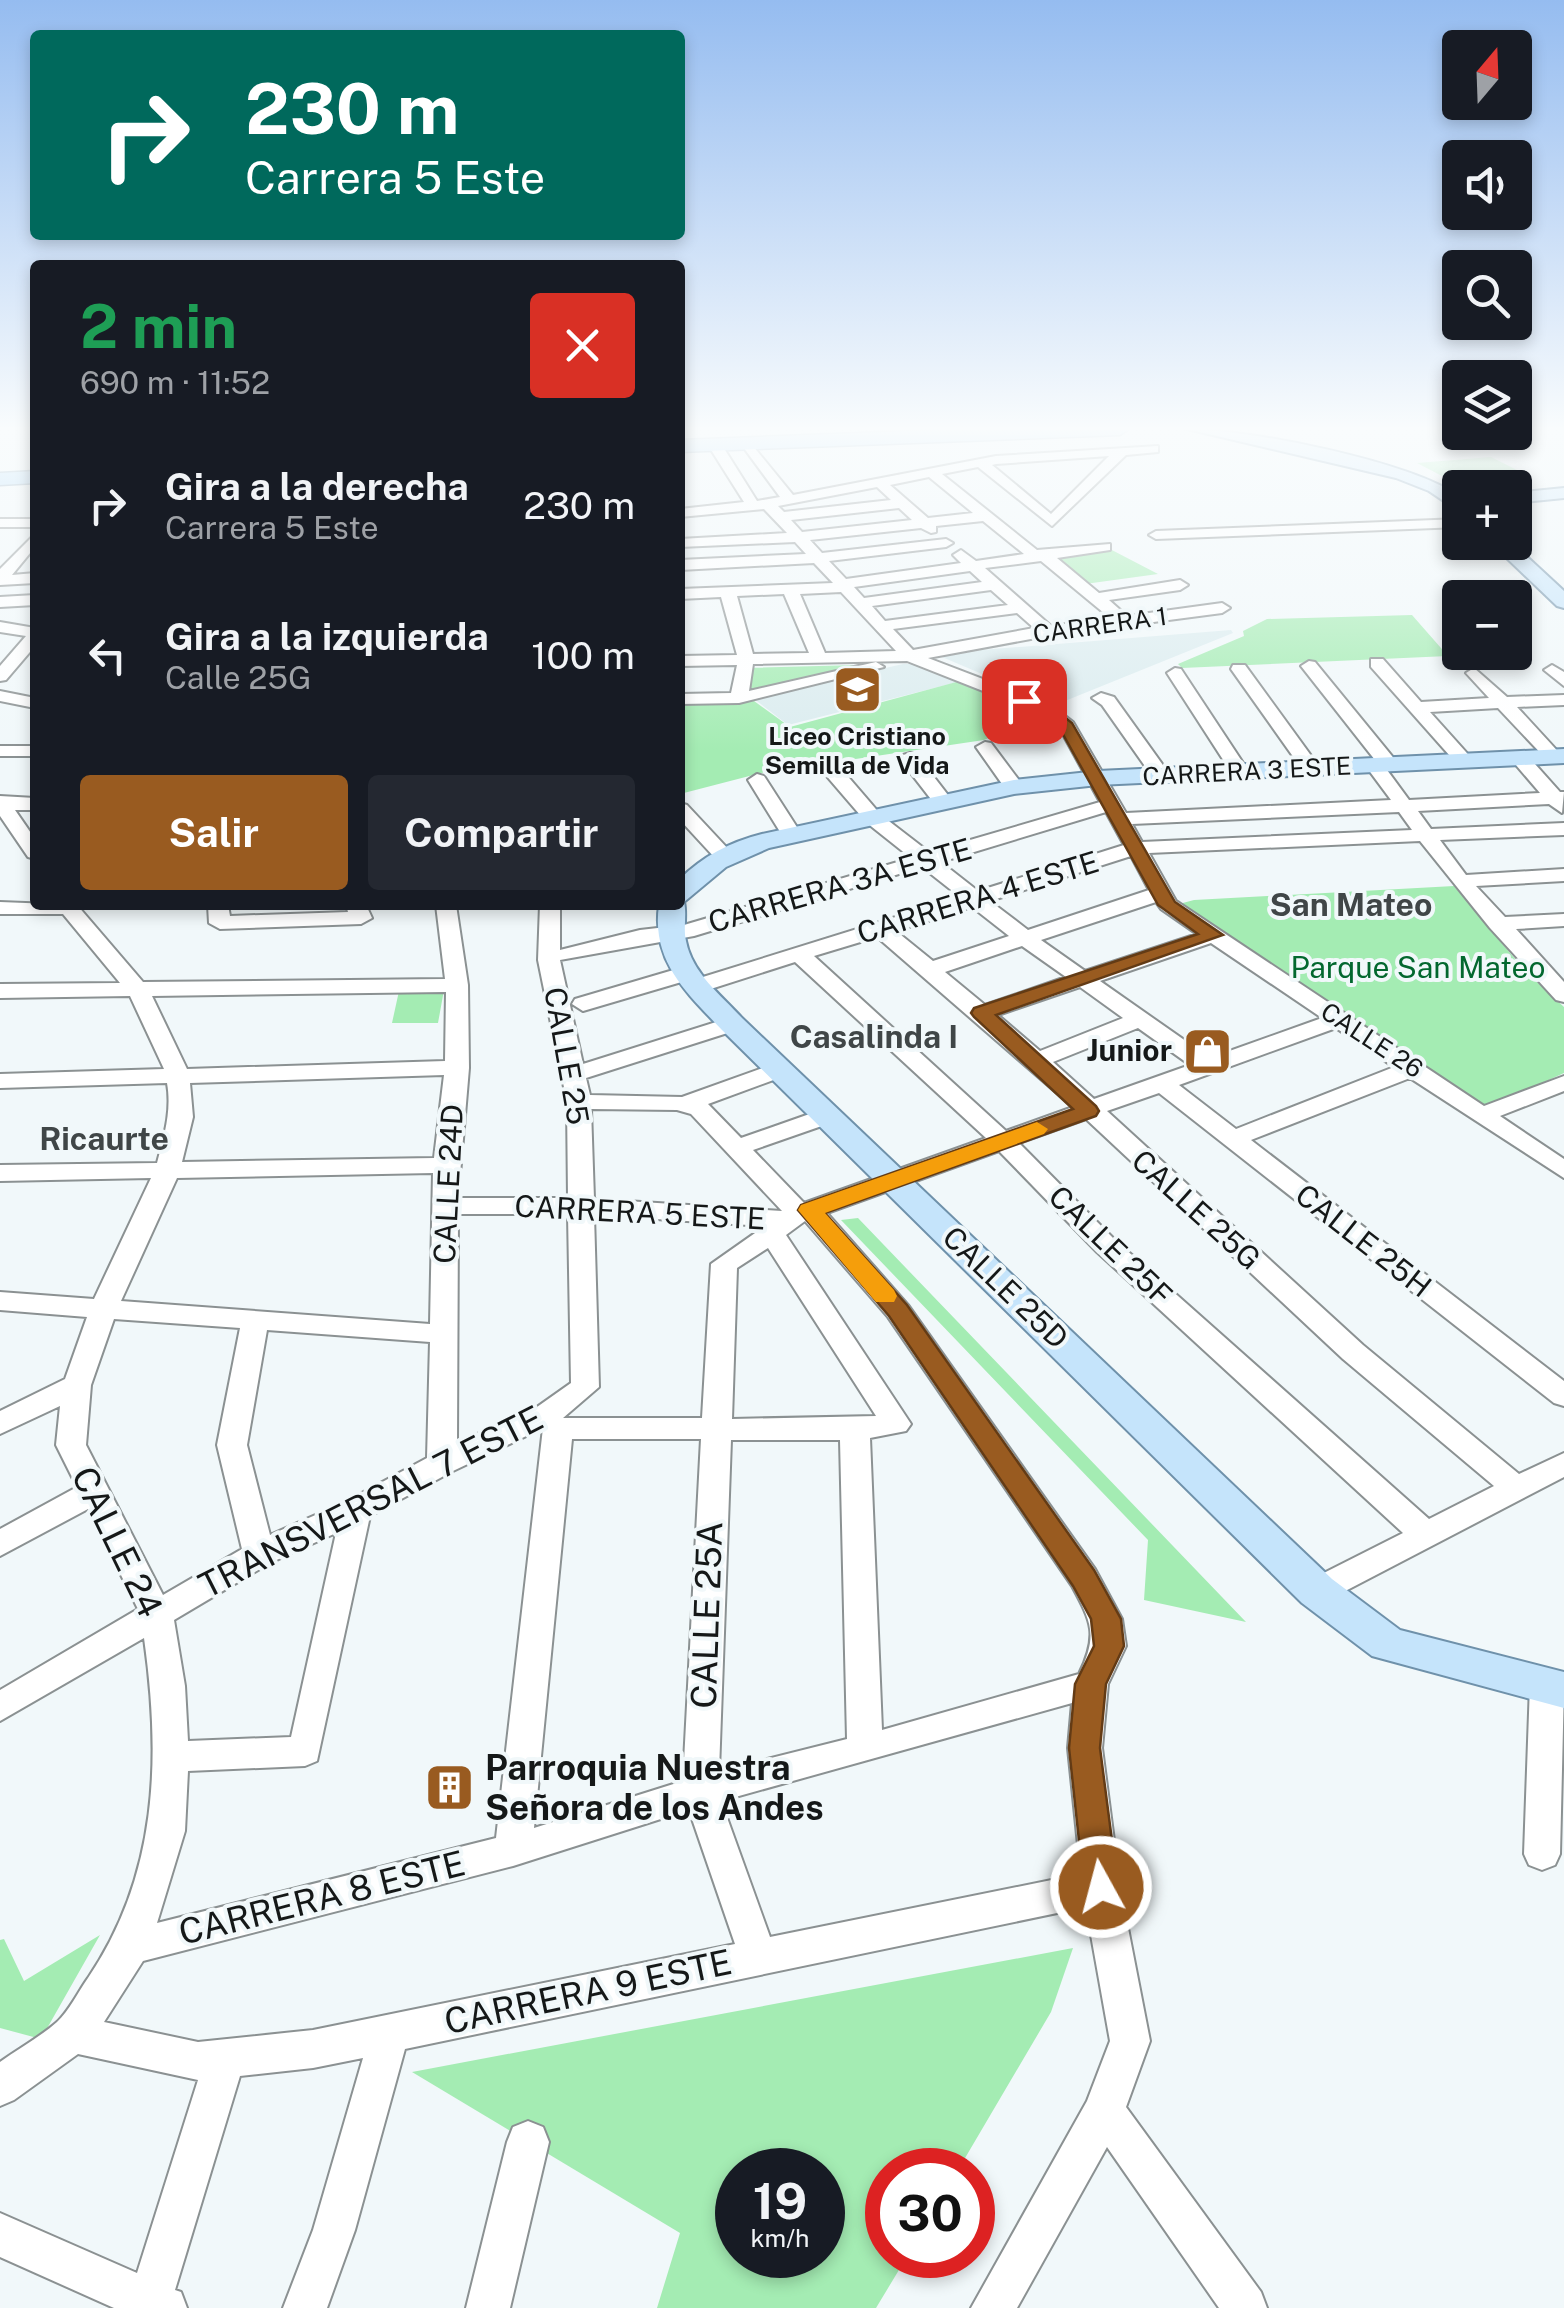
<!DOCTYPE html>
<html lang="es">
<head>
<meta charset="utf-8">
<style>
	:root { --surface:#171b24; --page:#242831; --text:#f1f3f6; --muted:#9ea1a6; --accent:#995b20 }
	body { margin:0; font-family:"Public Sans",sans-serif; background:var(--page); color:var(--text); height:100vh; display:flex; flex-direction:column; font-size:38px; white-space:nowrap }
	* { box-sizing:border-box; margin:0 }
	p { font-size:32px; color:var(--muted) }
	.icon { flex:none; width:55px; height:55px; fill:none; stroke:currentColor; stroke-width:2; stroke-linecap:round; stroke-linejoin:round }
	.map { position:relative; flex:1; overflow:hidden }
	.sheet { position:absolute; left:30px; top:260px; width:655px; height:650px; display:flex; flex-direction:column; background:var(--surface); border-radius:10px; box-shadow:0 5px 15px #0003 }
	.sheet>* { flex:none }
	.guide { position:absolute; left:30px; top:30px; width:655px; height:210px; border-radius:10px; box-shadow:0 5px 15px #0003; background:#00695c; color:#fff; overflow:hidden }
	.needle { width:65px; rotate:19deg }
	.controls { position:absolute; left:1442px; top:30px; display:grid; gap:20px }
	.controls a { display:grid; place-items:center; width:90px; height:90px; border-radius:10px; background:var(--surface); box-shadow:0 5px 15px #0003; font-size:50px }
	.speed { position:absolute; left:715px; top:2148px; display:flex; gap:20px; font-size:50px; font-weight:700; text-align:center }
	.speed>* { display:grid; place-content:center; width:130px; height:130px; border-radius:50%; background:var(--surface); box-shadow:0 5px 15px #0003; line-height:1 }
	.speed small { font-size:25px; font-weight:400 }
	.speed .limit { border:15px solid #d22; background:#fff; color:#111 }
	.pin { position:absolute; display:grid; place-items:center; width:85px; height:85px; color:#fff; margin:-42px; border-radius:20px; box-shadow:0 5px 15px #0006 }
	.me { position:absolute; width:110px; margin:-55px; rotate:353deg; stroke-linejoin:round; filter:drop-shadow(0 0 8px #0008) }
	.turn { display:flex; align-items:center; gap:35px; height:210px; padding:0 50px; font-size:45px }
	.turn .icon { width:130px; height:130px; stroke-width:2.5 }
	.turn b { display:block; font-size:70px; line-height:85px }
	.round { display:grid; place-items:center; flex:none; width:105px; height:105px; border-radius:10px; background:var(--page) }
	.head { display:flex; align-items:center; justify-content:space-between; height:170px; padding:0 50px }
	h1 { font-size:60px; font-weight:700; line-height:75px; color:#1e9e55 }
	.cta { display:flex; gap:20px; margin-top:auto; padding:20px 50px }
	.cta a { flex:1; height:115px; border-radius:10px; background:var(--accent); color:#fff; font-size:40px; font-weight:700; line-height:115px; text-align:center }
	.cta a+a { background:var(--page); color:var(--text) }
	ul { padding:0; list-style:none }
	li { display:flex; align-items:center; gap:30px; height:150px; padding:0 50px }
	li div { flex:1 }
	li b { display:block; font-size:38px }
	li em { font-style:normal }
	.map>svg:first-child { display:block }
</style>
</head>
<body>
<div class="map">
<svg width="1564" height="2308" viewBox="0 0 1564 2308">
	<rect width="100%" height="100%" fill="#f1f8fa"/>
	<path fill="#dbecef" d="M 1231,630 L 1233,633 L 1055,705 L 942,657 L 943,653 Z
		M 903,664 L 918,664 L 958,682 L 788,725 L 753,698 Z"/>
	<path fill="#a4ecb3" fill-rule="evenodd" d="M 1491,457 L 1519,471 L 1442,476 L 1417,463 Z
		M 1108,548 L 1158,574 L 1085,584 L 1048,557 Z
		M 1412,615 L 1448,656 L 1182,668 L 1178,664 L 1244,636 L 1243,631 L 1267,619 Z
		M 857,665 L 747,691 L 747,668 Z
		M 960,681 L 1040,715 L 984,740 L 761,773 L 680,794 L 680,703 L 754,701 L 790,727 Z
		M 1454,886 L 1526,972 L 1564,1007 L 1564,1073 L 1487,1108 L 1179,904 L 1194,900 Z
		M 444,990 L 438,1023 L 392,1023 L 399,991 Z
		M 858,1218 L 1246,1622 L 1144,1600 L 1148,1540 L 841,1220 Z
		M 100,1935 L 41,2039 L 0,2028 L 0,1940 L 4,1939 L 24,1981 Z
		M 1073,1948 L 1051,2012 L 958,2170 L 888,2170 L 888,2255 L 908,2255 L 876,2308 L 657,2308 L 680,2233 L 412,2072 ZM 738,2170 L 822,2170 L 822,2255 L 738,2255 Z"/>
	<g fill="none" stroke-linecap="round" stroke-linejoin="round">
		<defs>
			<path id="minor" d="M 748,440 L 793,495 L 996,456 L 1158,446 L 1158,452 L 1126,455 L 1052,526 L 978,467 L 942,474 L 1037,550 L 1110,544 L 1110,550 L 1057,558 L 1099,593 L 1180,580 L 1188,585 L 1180,590 L 1109,600 L 1127,616 L 1222,603 L 1230,608 L 1222,613 L 1047,636 L 928,658 L 1051,705 L 1073,722 L 1126,813 L 1391,800 L 1365,765 L 1375,760 L 1301,666 L 1309,661 L 1315,662 L 1396,761 L 1396,769 L 1387,770 L 1409,800 L 1540,793 L 1510,758 L 1519,752 L 1526,754 L 1560,792 L 1564,792 L 1562,813 L 1549,804 L 1418,811 L 1431,829 L 1564,823 L 1564,835 L 1440,840 L 1466,875 L 1564,869 L 1564,881 L 1476,886 L 1505,917 L 1564,914 L 1564,926 L 1516,929 L 1564,982 L 1564,1002 L 1556,1000 L 1490,928 L 1420,841 L 1149,853 L 1176,901 L 1484,1106 L 1564,1076 L 1564,1091 L 1500,1116 L 1564,1159 L 1564,1178 L 1410,1078 L 1251,1140 L 1564,1381 L 1564,1406 L 1554,1403 L 1159,1093 L 1107,1111 L 1363,1345 L 1519,1474 L 1564,1453 L 1564,1477 L 1328,1600 L 1317,1604 L 1306,1600 L 1301,1591 L 1306,1582 L 1403,1533 L 1097,1252 L 999,1151 L 827,1213 L 908,1305 L 1095,1569 L 1122,1619 L 1126,1646 L 1108,1684 L 1102,1748 L 1120,1887 L 1150,2041 L 1126,2107 L 1261,2292 L 1267,2308 L 1219,2308 L 1107,2147 L 1017,2308 L 971,2308 L 1087,2101 L 1110,2041 L 1086,1907 L 405,2049 L 355,2230 L 327,2308 L 283,2308 L 313,2230 L 363,2058 L 313,2068 L 240,2076 L 175,2290 L 181,2292 L 187,2308 L 114,2308 L 0,2257 L 0,2213 L 137,2273 L 198,2080 L 78,2054 L 14,2100 L 0,2106 L 0,2062 C 18,2049 40,2037 57,2022 C 69,2011 78,1992 88,1978 C 158,1875 161,1758 144,1638 L 0,1721 L 0,1690 L 138,1609 L 88,1509 L 0,1556 L 0,1529 L 77,1487 L 56,1445 L 60,1406 L 0,1434 L 0,1411 L 65,1379 L 87,1317 L 0,1310 L 0,1292 L 94,1299 L 151,1178 L 0,1181 L 0,1165 L 157,1163 C 164,1136 172,1111 167,1083 L 0,1088 L 0,1074 L 164,1069 L 130,996 L 0,998 L 0,984 L 120,983 L 63,914 L 0,914 L 0,902 L 77,905 L 143,982 L 445,979 L 436,905 L 456,905 L 468,985 L 469,1068 L 458,1198 L 568,1198 L 567,1102 L 538,960 L 540,905 L 560,905 L 560,950 L 640,930 L 684,925 L 911,858 L 867,823 L 824,773 L 824,765 L 838,765 L 881,815 L 929,852 L 1100,802 L 1060,729 L 1039,713 L 907,661 L 753,664 L 749,691 L 876,662 L 884,667 L 739,703 L 680,704 L 680,694 L 731,693 L 737,665 L 680,666 L 680,656 L 737,655 L 721,597 L 680,599 L 680,589 L 833,583 L 814,563 L 680,570 L 680,560 L 806,554 L 795,542 L 680,547 L 680,539 L 787,533 L 764,509 L 680,517 L 680,509 L 744,502 L 708,445 L 715,441 L 720,442 L 757,501 L 780,497 L 741,444 ZM 1109,456 L 1051,514 L 992,465 L 996,464 ZM 929,477 L 973,513 L 928,518 L 890,485 ZM 877,487 L 891,500 L 784,512 L 778,506 ZM 899,508 L 912,520 L 802,532 L 791,520 ZM 983,521 L 1024,554 L 976,561 L 961,550 L 953,555 L 961,563 L 846,579 L 829,561 L 946,547 L 953,543 L 946,539 L 822,553 L 810,540 L 921,528 L 931,533 L 936,532 L 936,526 ZM 1041,561 L 1110,618 L 1051,626 L 985,568 ZM 970,571 L 982,582 L 864,598 L 854,587 ZM 991,590 L 1008,605 L 885,621 L 872,606 ZM 841,592 L 896,651 L 825,653 L 800,594 ZM 784,594 L 809,653 L 753,654 L 737,596 ZM 1017,613 L 1034,628 L 913,650 L 893,629 ZM 1106,812 L 1124,845 L 978,891 L 941,862 ZM 1399,812 L 1412,830 L 1142,842 L 1132,824 ZM 1131,856 L 1149,890 L 1028,930 L 990,901 ZM 922,867 L 960,897 L 690,981 L 687,986 L 698,993 L 795,962 L 986,1138 L 804,1203 L 753,1150 L 836,1121 L 839,1116 L 836,1111 L 818,1111 L 741,1138 L 708,1104 L 787,1075 L 791,1070 L 787,1065 L 771,1065 L 682,1097 L 590,1095 L 586,1078 L 740,1029 L 743,1024 L 732,1017 L 583,1064 L 560,960 L 694,936 ZM 1156,902 L 1161,909 L 1197,934 L 1085,971 L 1041,940 ZM 972,907 L 1009,936 L 933,961 L 896,931 ZM 877,937 L 1073,1107 L 1006,1131 L 814,956 ZM 1211,943 L 1322,1018 L 1210,1058 L 1100,981 ZM 1022,946 L 1066,977 L 985,1005 L 945,972 ZM 1080,987 L 1123,1018 L 1040,1051 L 998,1015 ZM 446,992 L 445,1061 L 187,1069 L 152,996 ZM 1138,1028 L 1190,1065 L 1094,1099 L 1053,1062 ZM 1336,1028 L 1394,1067 L 1236,1129 L 1179,1085 ZM 444,1075 L 434,1158 L 182,1162 L 193,1117 L 190,1083 ZM 591,1109 L 677,1110 L 691,1114 L 782,1211 L 594,1199 ZM 1086,1119 L 1343,1359 L 1494,1486 L 1429,1519 L 1115,1240 L 1019,1143 ZM 433,1173 L 430,1324 L 121,1301 L 177,1178 ZM 458,1214 L 568,1214 L 571,1383 L 537,1407 L 457,1443 ZM 594,1215 L 765,1226 L 711,1264 L 702,1418 L 563,1418 L 599,1387 ZM 805,1221 L 888,1317 L 1072,1586 C 1092,1623 1098,1635 1079,1674 L 882,1730 L 870,1438 L 906,1431 L 911,1424 L 786,1235 ZM 768,1248 L 876,1416 L 732,1419 L 737,1268 ZM 114,1319 L 240,1328 L 217,1445 L 242,1549 L 163,1595 L 86,1445 L 91,1385 ZM 267,1330 L 430,1342 L 427,1458 L 345,1502 L 270,1535 L 247,1445 ZM 543,1428 L 496,1838 L 157,1923 L 185,1831 L 188,1771 L 305,1766 L 317,1761 L 370,1516 L 453,1471 ZM 572,1439 L 701,1439 L 683,1781 L 534,1828 ZM 731,1440 L 840,1440 L 847,1739 L 719,1771 ZM 336,1533 L 291,1737 L 188,1741 L 185,1686 L 174,1620 L 270,1563 ZM 1072,1703 L 1068,1748 L 1081,1874 L 770,1937 L 721,1801 ZM 689,1810 L 735,1944 L 313,2030 L 198,2042 L 104,2022 L 143,1961 L 513,1866 Z
				M 0,519 L 35,519 L 35,527 L 0,527 Z
				M 1460,519 L 1460,527 L 1156,539 L 1149,535 L 1156,531 Z
				M 35,534 L 35,547 L 12,575 L 35,573 L 35,583 L 0,585 L 0,569 Z
				M 35,595 L 35,605 L 0,607 L 0,597 Z
				M 0,622 L 35,628 L 35,646 L 6,680 L 0,681 L 0,666 L 26,636 L 0,632 Z
				M 1371,659 L 1383,659 L 1421,702 L 1489,698 L 1466,673 L 1474,668 L 1507,697 L 1564,695 L 1564,705 L 1517,707 L 1563,757 L 1560,761 L 1548,761 L 1498,708 L 1430,712 L 1474,761 L 1465,767 L 1458,765 L 1371,667 Z
				M 1233,665 L 1245,665 L 1320,768 L 1318,772 L 1304,772 L 1231,669 Z
				M 1552,665 L 1564,672 L 1564,686 L 1544,670 Z
				M 1175,668 L 1181,669 L 1249,772 L 1247,776 L 1240,778 L 1231,772 L 1167,673 Z
				M 0,691 L 35,698 L 35,708 L 0,701 Z
				M 1101,693 L 1114,697 L 1170,775 L 1168,779 L 1154,779 L 1102,705 L 1092,698 Z
				M 985,742 L 991,743 L 1021,783 L 1021,791 L 1007,791 L 976,747 Z
				M 0,746 L 35,746 L 35,756 L 0,756 Z
				M 910,753 L 917,755 L 951,799 L 951,807 L 937,807 L 903,763 L 903,755 Z
				M 757,774 L 764,776 L 802,835 L 799,839 L 785,839 L 782,835 L 748,780 Z
				M 0,796 L 35,798 L 35,810 L 15,810 L 35,839 L 35,859 L 28,857 L 0,816 Z
				M 680,803 L 687,805 L 730,851 L 730,859 L 716,859 L 680,820 Z
				M 208,905 L 228,905 L 230,916 L 348,912 L 346,905 L 366,905 L 372,918 L 361,924 L 220,929 L 209,923 Z
				M 687,966 L 698,973 L 695,978 L 583,1011 L 572,1004 L 575,999 Z
				M 1547,1671 L 1559,1675 L 1564,1685 L 1560,1854 L 1555,1865 L 1542,1870 L 1529,1865 L 1524,1854 L 1530,1685 L 1535,1675 Z
				M 528,2121 L 543,2127 L 549,2142 L 510,2308 L 466,2308 L 507,2142 L 513,2127 Z"/>
			<path id="major" d="M 1187,429 C 1247,429 1414,462 1460,497 L 1460,512 L 1429,491 L 1396,478 Z
				M 1564,488 L 1564,498 L 1515,503 L 1515,493 Z
				M 1490,542 L 1511,542 L 1564,591 L 1564,608 L 1557,606 Z
				M 1564,749 L 1564,763 L 1098,785 L 1014,794 L 769,848 L 726,867 L 684,902 C 687,914 683,928 686,941 C 692,973 721,995 742,1018 L 1332,1579 L 1400,1630 L 1564,1672 L 1564,1708 L 1372,1656 L 1302,1603 L 722,1030 C 686,992 651,961 659,905 L 680,905 L 680,879 C 703,856 730,842 762,834 L 1014,780 L 1098,771 Z"/>
			<path id="highway" d="M 961,429 L 1129,429 L 1120,435 L 680,452 L 680,440 Z
				M 35,471 L 35,483 L 0,485 L 0,473 Z"/>
		</defs>
		<use href="#minor" stroke="#8b9192" stroke-width="4"/>
		<use href="#major" stroke="#6f91aa" stroke-width="4"/>
		<use href="#highway" stroke="#6f91aa" stroke-width="3"/>
		<use href="#minor" fill="#fff" fill-rule="evenodd"/>
		<use href="#major" fill="#c5e4fb" fill-rule="evenodd"/>
		<use href="#highway" fill="#9fd2f8" fill-rule="evenodd"/>
	</g>
	<linearGradient id="sky" x2="0" y2="1"><stop stop-color="#95bcf0"/><stop offset="0.57" stop-color="#f9fcfd"/><stop offset="1" stop-color="#f9fcfd" stop-opacity="0"/></linearGradient>
	<rect width="1564" height="752" fill="url(#sky)"/>
	<path fill="#995b20" stroke="#633b15" stroke-width="2.5" d="M 1019,698 L 1051,706 L 1072,723 L 1175,902 L 1223,935 L 996,1015 L 1096,1106 L 1099,1111 L 1096,1116 L 825,1213 L 907,1305 L 1094,1570 L 1121,1619 L 1124,1646 L 1106,1684 L 1100,1748 L 1118,1887 L 1113,1898 L 1101,1902 L 1089,1898 L 1084,1887 L 1069,1748 L 1075,1684 L 1094,1646 L 1091,1619 L 1073,1586 L 889,1316 L 798,1210 L 801,1205 L 1073,1109 L 974,1017 L 971,1013 L 974,1008 L 1198,934 L 1158,905 L 1060,729 L 1039,712 L 1019,704 Z"/>
	<path fill="#f59e0b" d="M 1037,1122 L 1048,1129 L 1044,1134 L 825,1213 L 894,1290 L 897,1296 L 894,1302 L 876,1302 L 798,1210 L 801,1205 Z"/>
	<defs>
		<symbol id="school-square" viewBox="-11 -11 22 22"><rect x="-9" y="-9" width="18" height="18" rx="4" fill="#995b20" stroke="#f1f8fa"/><path d="M0-5L7-2L0 1L-7-2ZM-4 1L0 2.5L4 1V4Q0 6-4 4Z" fill="#fff"/></symbol>
		<symbol id="shop-square" viewBox="-11 -11 22 22"><rect x="-9" y="-9" width="18" height="18" rx="4" fill="#995b20" stroke="#f1f8fa"/><path d="M-5-2.5h2.3a2.7 3.5 0 0 1 5.4 0H5L5.5 6h-11ZM-1.5-2.5h3a1.5 2.3 0 0 0-3 0Z" fill="#fff"/></symbol>
		<symbol id="building-square" viewBox="-11 -11 22 22"><rect x="-9" y="-9" width="18" height="18" rx="4" fill="#995b20" stroke="#f1f8fa"/><path d="M-4-6H4V6H1V3H-1V6H-4ZM-2.5-4.3h1.7v1.8h-1.7ZM.8-4.3h1.7v1.8H.8ZM-2.5-1h1.7V.8h-1.7ZM.8-1h1.7V.8H.8Z" fill="#fff"/></symbol>
	</defs>
	<g fill-rule="evenodd">
		<use href="#school-square" x="830" y="662" width="55" height="55"/>
		<use href="#shop-square" x="1180" y="1024" width="55" height="55"/>
		<use href="#building-square" x="422" y="1760" width="55" height="55"/>
	</g>
	<g text-anchor="middle" stroke-width="8" stroke-linejoin="round" paint-order="stroke">
		<g font-size="25" fill="#151818" stroke="#f1f8fa">
			<text transform="translate(1100 625) rotate(-8)" y="9">CARRERA 1</text>
			<text transform="translate(1247 771) rotate(-3)" y="9">CARRERA 3 ESTE</text>
			<text transform="translate(1372 1040) rotate(33)" y="9">CALLE 26</text>
		</g>
		<g font-size="25" font-weight="bold" fill="#151818" stroke="#f1f8fa">
			<text x="857" y="745">Liceo Cristiano<tspan x="857" dy="29">Semilla de Vida</tspan></text>
		</g>
		<g font-size="30" fill="#151818" stroke="#f1f8fa">
			<text transform="translate(840 886) rotate(-16)" y="10">CARRERA 3A ESTE</text>
			<text transform="translate(978 898) rotate(-17)" y="10">CARRERA 4 ESTE</text>
			<text transform="translate(566 1056) rotate(80)" y="10">CALLE 25</text>
			<text transform="translate(449 1184) rotate(-87)" y="10">CALLE 24D</text>
			<text transform="translate(1196 1210) rotate(42)" y="10">CALLE 25G</text>
			<text transform="translate(640 1213) rotate(3)" y="10">CARRERA 5 ESTE</text>
			<text transform="translate(1363 1241) rotate(38)" y="10">CALLE 25H</text>
			<text transform="translate(1110 1246) rotate(44)" y="10">CALLE 25F</text>
			<text transform="translate(1005 1288) rotate(44)" y="10">CALLE 25D</text>
		</g>
		<g font-size="30" fill="#03682f" stroke="#f1f8fa">
			<text x="1418" y="978">Parque San Mateo</text>
		</g>
		<g font-size="30" font-weight="bold" fill="#151818" stroke="#f1f8fa" text-anchor="end">
			<text x="1172" y="1061">Junior</text>
		</g>
		<g font-size="32" font-weight="bold" fill="#404647" stroke="#f1f8fa">
			<text x="1351" y="916">San Mateo</text>
			<text x="874" y="1048">Casalinda I</text>
			<text x="104" y="1150">Ricaurte</text>
		</g>
		<g font-size="35" fill="#151818" stroke="#f1f8fa">
			<text transform="translate(371 1502) rotate(-27)" y="12">TRANSVERSAL 7 ESTE</text>
			<text transform="translate(117 1542) rotate(64)" y="12">CALLE 24</text>
			<text transform="translate(707 1615) rotate(-88)" y="12">CALLE 25A</text>
			<text transform="translate(322 1898) rotate(-14)" y="12">CARRERA 8 ESTE</text>
			<text transform="translate(588 1992) rotate(-12)" y="12">CARRERA 9 ESTE</text>
		</g>
		<g font-size="35" font-weight="bold" fill="#151818" stroke="#f1f8fa" text-anchor="start">
			<text x="485" y="1780">Parroquia Nuestra<tspan x="485" dy="40">Señora de los Andes</tspan></text>
		</g>
	</g>
</svg>
<div class="controls">
<a><svg class="needle" viewBox="-14 -14 28 28"><path d="M0-13l5 13h-10z" fill="#e53935"/><path d="M0 13l5-13h-10z" fill="#9ea1a6"/></svg></a>
<a><svg class="icon" aria-label="sound" viewBox="0 0 24 24"><path d="M4 9h4l5-4v14l-5-4H4zM17 9q2 3 0 6"/></svg></a>
<a><svg class="icon" aria-label="search" viewBox="0 0 24 24"><circle cx="10" cy="10" r="6"/><path d="M15 15l6 6"/></svg></a>
<a><svg class="icon" aria-label="layers" viewBox="0 0 24 24"><path d="M12 4l9 5-9 5-9-5zM3 14l9 5 9-5"/></svg></a>
<a>+</a>
<a>−</a>
</div>
<div class="speed"><div>19<small>km/h</small></div><div class="limit">30</div></div>
<div class="pin" style="left:1024px;top:701px;background:#d93025"><svg class="icon" aria-label="arrive" viewBox="0 0 24 24"><path d="M6 21V4h12l-3 4 3 4H6"/></svg></div>
<svg class="me" style="left:1101px;top:1887px" viewBox="-20 -20 40 40"><circle r="17" fill="#995b20" stroke="#fff" stroke-width="3"/><path d="M0-11L8 9 0 5-8 9z" fill="#fff"/></svg>
<div class="guide">
<div class="turn"><svg class="icon" aria-label="right" viewBox="0 0 24 24"><path d="M7 20v-9h11M14 6l5 5-5 5"/></svg><div><b>230 m</b>Carrera 5 Este</div></div>
</div>
<section class="sheet">
<div class="head"><div><h1>2 min</h1><p>690 m · 11:52</p></div><a class="round" style="background:#d93025;color:#fff"><svg class="icon" aria-label="close" viewBox="0 0 24 24"><path d="M6 6l12 12M18 6L6 18"/></svg></a></div>
<ul>
<li><svg class="icon" aria-label="right" viewBox="0 0 24 24"><path d="M7 20v-9h11M14 6l5 5-5 5"/></svg><div><b>Gira a la derecha</b><p>Carrera 5 Este</p></div><em>230 m</em></li>
<li><svg class="icon" aria-label="left" viewBox="0 0 24 24"><path d="M17 20v-9H6M10 6l-5 5 5 5"/></svg><div><b>Gira a la izquierda</b><p>Calle 25G</p></div><em>100 m</em></li>
</ul>
<div class="cta"><a>Salir</a><a>Compartir</a></div>
</section>
</div>
</body>
</html>
